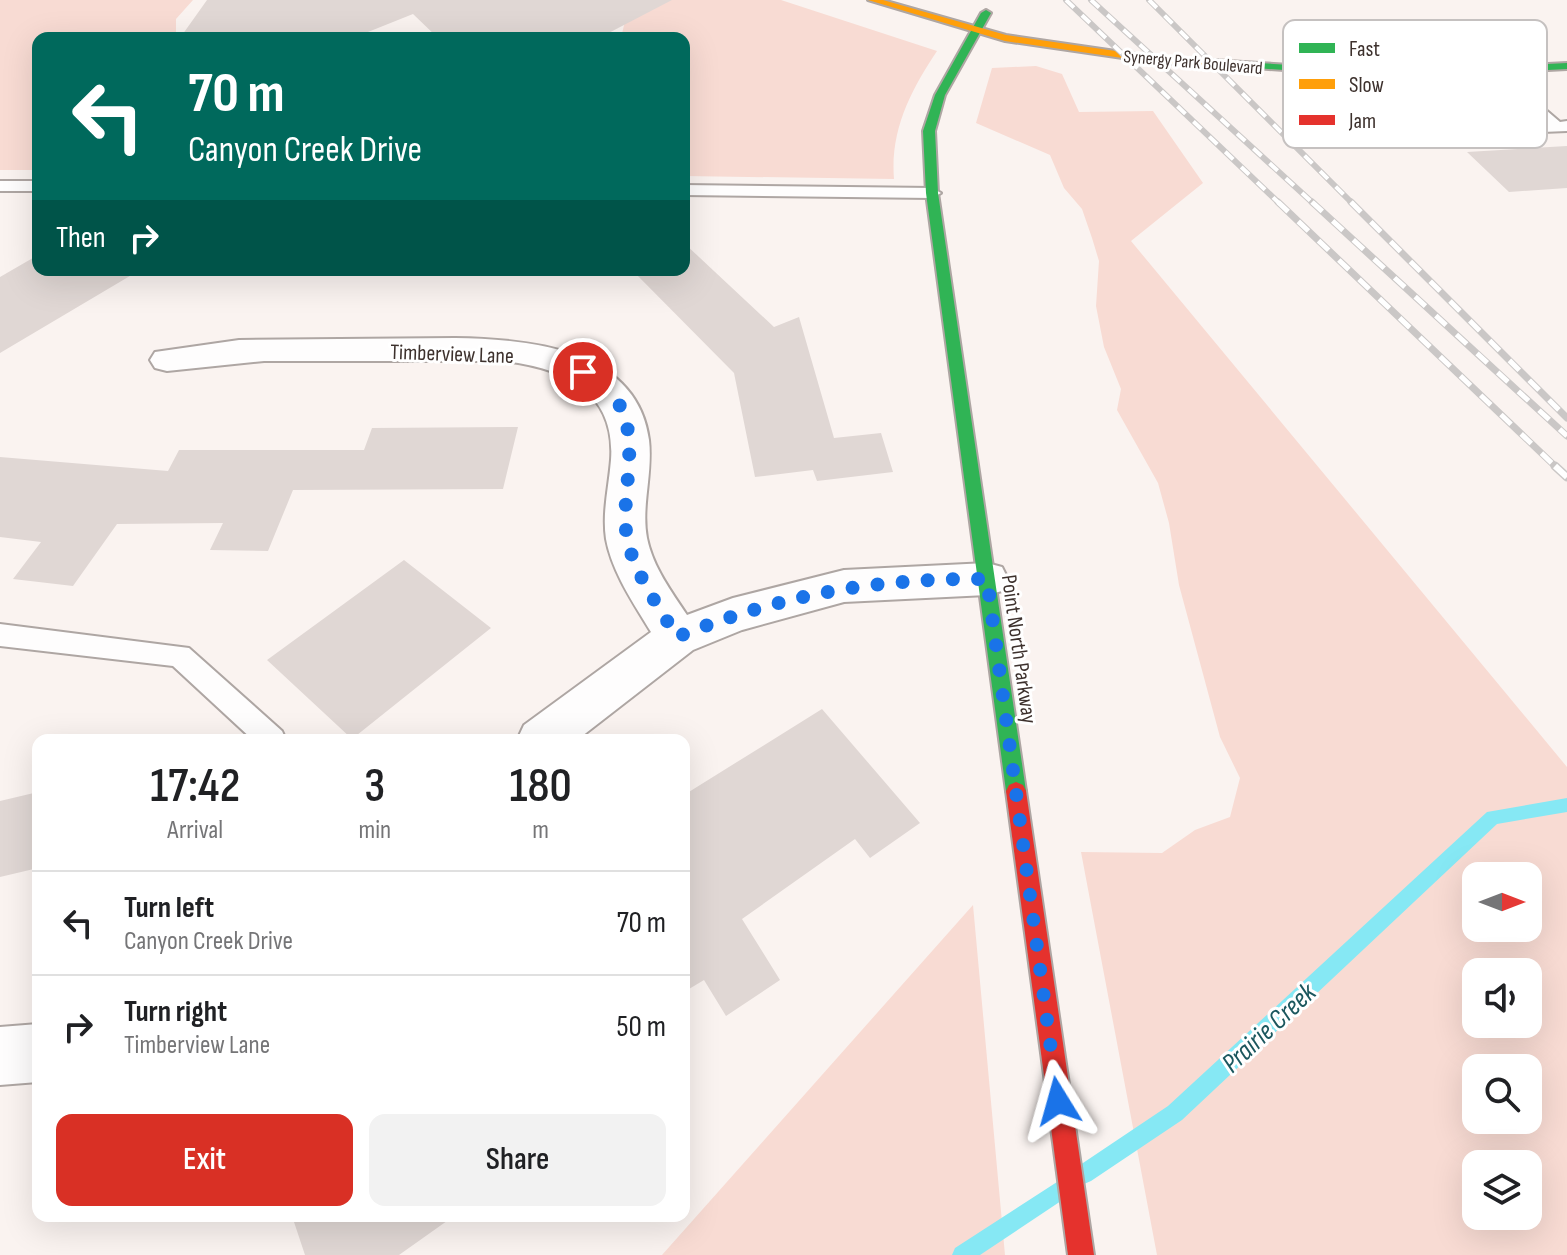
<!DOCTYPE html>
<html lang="en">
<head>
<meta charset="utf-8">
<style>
	:root { --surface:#fff; --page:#f2f2f2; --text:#202124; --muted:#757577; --line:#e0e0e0; --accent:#d93025 }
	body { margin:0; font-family:"Sofia Sans Condensed",sans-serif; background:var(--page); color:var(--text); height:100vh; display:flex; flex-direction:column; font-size:30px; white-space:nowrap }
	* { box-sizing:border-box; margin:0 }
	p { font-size:26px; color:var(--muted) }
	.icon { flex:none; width:44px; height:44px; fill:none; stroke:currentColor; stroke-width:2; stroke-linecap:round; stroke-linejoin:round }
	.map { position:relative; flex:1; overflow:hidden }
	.drawer { position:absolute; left:32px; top:734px; width:658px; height:488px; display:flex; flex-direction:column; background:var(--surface); border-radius:16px; box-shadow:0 8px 32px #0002 }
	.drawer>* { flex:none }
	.guide { position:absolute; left:32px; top:32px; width:658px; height:244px; border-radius:16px; box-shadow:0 8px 32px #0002; background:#00695c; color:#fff; overflow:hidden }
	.needle { width:52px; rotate:90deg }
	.fabs { position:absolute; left:1462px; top:862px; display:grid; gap:16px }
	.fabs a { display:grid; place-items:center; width:80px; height:80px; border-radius:16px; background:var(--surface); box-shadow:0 8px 32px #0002; font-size:40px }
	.pin { position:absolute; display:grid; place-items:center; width:68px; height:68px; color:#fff; margin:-34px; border:4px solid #fff; border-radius:50%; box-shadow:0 2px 8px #0007 }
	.me { position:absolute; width:88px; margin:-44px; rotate:352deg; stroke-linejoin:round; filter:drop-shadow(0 0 6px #0008) }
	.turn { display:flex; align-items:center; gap:28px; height:168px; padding:0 24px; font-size:36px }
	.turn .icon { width:104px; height:104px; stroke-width:2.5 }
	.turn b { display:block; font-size:56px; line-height:68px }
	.then { display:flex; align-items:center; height:76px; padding:0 24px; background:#0003; gap:16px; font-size:30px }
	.eta { display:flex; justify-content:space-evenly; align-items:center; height:136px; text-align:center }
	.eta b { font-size:48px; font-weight:600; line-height:56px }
	.button { display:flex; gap:16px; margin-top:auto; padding:16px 24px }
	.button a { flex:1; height:92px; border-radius:16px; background:var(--accent); color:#fff; font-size:32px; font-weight:600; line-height:92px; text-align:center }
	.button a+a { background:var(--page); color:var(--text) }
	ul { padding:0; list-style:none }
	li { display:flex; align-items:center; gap:24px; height:104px; padding:0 24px; border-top:2px solid var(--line) }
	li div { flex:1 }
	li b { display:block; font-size:30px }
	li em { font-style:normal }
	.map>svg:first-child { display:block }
</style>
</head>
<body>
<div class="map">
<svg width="1567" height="1255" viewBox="0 0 1567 1255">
	<rect width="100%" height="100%" fill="#faf3f0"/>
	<path fill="#f8dbd3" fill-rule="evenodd" d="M 0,0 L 193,0 L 176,19 L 176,38 L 38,38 L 38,170 L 0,170 Z
		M 630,0 L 781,0 L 937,51 C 911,90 890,130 894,179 L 684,176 L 684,38 L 621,38 Z
		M 1036,66 L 1062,74 L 1079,112 L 1153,111 L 1203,183 L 1131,241 L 1567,767 L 1567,1255 L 1157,1255 L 1081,852 L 1162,853 L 1195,830 L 1230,817 L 1240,778 L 1220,737 L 1179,585 L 1169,523 L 1158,483 L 1117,410 L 1121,389 L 1104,347 L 1096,306 L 1099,261 L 1092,238 L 1082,209 L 1064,188 L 1050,155 L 976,123 L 992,68 ZM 1528,876 L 1528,928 L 1476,928 L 1476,876 ZM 1528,972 L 1528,1024 L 1476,1024 L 1476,972 ZM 1528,1068 L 1528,1120 L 1476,1120 L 1476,1068 ZM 1528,1164 L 1528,1216 L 1476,1216 L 1476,1164 Z
		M 973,905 L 1005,1255 L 662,1255 Z"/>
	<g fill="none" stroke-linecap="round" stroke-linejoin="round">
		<path fill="#86e8f4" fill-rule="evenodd" d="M 1567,798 L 1567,812 L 1497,824 L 1182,1120 L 1091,1181 L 1084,1184 L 1077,1181 L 1074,1174 L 1077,1167 L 1168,1106 L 1487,812 Z
			M 1057,1182 L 1064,1185 L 1067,1192 L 1064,1199 L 980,1255 L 952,1255 L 955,1248 Z"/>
	</g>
	<path fill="#e0d7d4" d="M 207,0 L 672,0 L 599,38 L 438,38 L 413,14 L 353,38 L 180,38 Z
		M 1567,146 L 1567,188 L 1509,192 L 1467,152 Z
		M 684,243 L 774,327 L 799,317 L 834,438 L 881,433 L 893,472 L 817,481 L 813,470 L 755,477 L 734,373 L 632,270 L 684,270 Z
		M 38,255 L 38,270 L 140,270 L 0,353 L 0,277 Z
		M 518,427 L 503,489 L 293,490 L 268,551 L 210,550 L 223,523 L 117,524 L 73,586 L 13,579 L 41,542 L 0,537 L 0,457 L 168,471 L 179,450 L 364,450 L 372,428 Z
		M 404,560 L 491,628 L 352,739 L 267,660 Z
		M 822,709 L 920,823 L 870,858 L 855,839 L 742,919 L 780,980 L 726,1016 L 704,980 L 684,992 L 684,795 Z
		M 38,792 L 38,868 L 0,877 L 0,801 Z
		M 292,1216 L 454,1216 L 399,1255 L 305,1255 Z"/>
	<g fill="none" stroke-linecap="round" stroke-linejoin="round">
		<defs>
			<path id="lane" d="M 1488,69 L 1498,69 L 1560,122 L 1567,121 L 1567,131 L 1441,136 L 1439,133 L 1447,128 L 1542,123 L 1488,75 Z
				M 0,181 L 38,181 L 38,191 L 0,191 Z
				M 684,185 L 932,188 L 941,193 L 932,198 L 684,195 Z
				M 0,624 L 189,648 L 282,731 L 286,740 L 253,740 L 173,666 L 0,646 Z"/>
			<path id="street" d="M 455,338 C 528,339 637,348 649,440 C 653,473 641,506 647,538 C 653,567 671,591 687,615 L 733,598 L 844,570 L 987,563 L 1002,567 L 1008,579 L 1002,591 L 987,595 L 844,602 L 742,630 L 693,650 L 577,740 L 517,740 L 524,725 L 651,632 C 634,604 612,572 606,539 C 602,512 609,486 611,460 C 616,391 563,368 504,361 L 264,361 L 167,371 L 155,368 L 150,360 L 155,352 L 239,340 Z
				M 38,1024 L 38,1082 L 0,1085 L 0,1027 Z"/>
			<path id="fast" d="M 986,10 L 991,13 L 945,95 L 935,131 L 938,193 L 1026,791 L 1023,797 L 1016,800 L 1009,797 L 1006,791 L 926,193 L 923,131 L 935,95 L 981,13 Z
				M 1259,63 L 1398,72 L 1567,63 L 1567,69 L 1398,78 L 1255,68 L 1254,66 Z"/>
			<path id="slow" d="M 868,0 L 883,0 L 1006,35 L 1150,56 L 1259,63 L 1264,66 L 1259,69 L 1150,62 L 1005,41 Z"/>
			<path id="jam" d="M 1016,782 L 1023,785 L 1026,791 L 1094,1255 L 1068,1255 L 1006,791 L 1009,785 Z"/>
		</defs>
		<use href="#lane" stroke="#aea6a3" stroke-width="4"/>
		<use href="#street" stroke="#aea6a3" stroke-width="4"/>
		<use href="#fast" stroke="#aea6a3" stroke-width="4"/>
		<use href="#slow" stroke="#aea6a3" stroke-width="4"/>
		<use href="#jam" stroke="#aea6a3" stroke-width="4"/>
		<use href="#lane" fill="#fefdfd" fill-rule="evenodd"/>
		<use href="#street" fill="#fefdfd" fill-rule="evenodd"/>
		<use href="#fast" fill="#30b455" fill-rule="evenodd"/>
		<use href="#slow" fill="#ff9f0a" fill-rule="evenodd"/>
		<use href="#jam" fill="#e5322d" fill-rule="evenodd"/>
		<defs>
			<path id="rail-far2" d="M 1066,0 L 1280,204
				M 1091,0 L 1314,204
				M 1149,0 L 1353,204"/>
			<path id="rail-far1" d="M 1278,202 L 1557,468
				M 1312,202 L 1567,436
				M 1351,202 L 1567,418"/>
			<path id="rail" d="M 1555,466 L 1567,477"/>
		</defs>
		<use href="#rail-far2" stroke="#cac7c6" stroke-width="6"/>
		<use href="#rail-far1" stroke="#cac7c6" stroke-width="7"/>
		<use href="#rail" stroke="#cac7c6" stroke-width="9"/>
		<use href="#rail-far2" stroke="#fff" stroke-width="4" stroke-dasharray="11" stroke-linecap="butt"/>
		<use href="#rail-far1" stroke="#fff" stroke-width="5" stroke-dasharray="14" stroke-linecap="butt"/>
		<use href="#rail" stroke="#fff" stroke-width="6" stroke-dasharray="18" stroke-linecap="butt"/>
	</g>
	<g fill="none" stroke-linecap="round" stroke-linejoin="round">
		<path stroke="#1a73e8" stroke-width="14" stroke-dasharray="0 25.2" d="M 583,372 C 592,378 605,385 612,394 C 645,434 619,492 627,538 C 634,573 659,607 677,637 C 780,595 875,578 987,579 L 1058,1101"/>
	</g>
	<g text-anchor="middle" stroke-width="6" stroke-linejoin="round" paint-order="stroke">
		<g font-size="18" fill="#3d312d" stroke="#fff">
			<text transform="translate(1193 62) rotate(5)" y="6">Synergy Park Boulevard</text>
		</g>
		<g font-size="22" fill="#3d312d" stroke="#fff">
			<text transform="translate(452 353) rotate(2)" y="8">Timberview Lane</text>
			<text transform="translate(1020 649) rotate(82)" y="8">Point North Parkway</text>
		</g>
		<g font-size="28" font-style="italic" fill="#1b575e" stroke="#fff">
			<text transform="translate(1268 1027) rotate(-43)" y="10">Prairie Creek</text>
		</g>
	</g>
	<rect x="1283" y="20" width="264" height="128" rx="12" fill="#fff" stroke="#c5c1c0" stroke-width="2"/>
	<rect x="1299" y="43" width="36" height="10" fill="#30b455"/>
	<rect x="1299" y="79" width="36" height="10" fill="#ff9f0a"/>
	<rect x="1299" y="115" width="36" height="10" fill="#e5322d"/>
	<g font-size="22" fill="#3d312d">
		<text x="1349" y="56">Fast</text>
		<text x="1349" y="92">Slow</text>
		<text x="1349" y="128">Jam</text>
	</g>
</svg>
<div class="fabs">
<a><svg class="needle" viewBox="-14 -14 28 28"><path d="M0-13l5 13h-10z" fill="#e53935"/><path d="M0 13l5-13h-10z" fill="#757577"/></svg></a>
<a><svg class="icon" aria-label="sound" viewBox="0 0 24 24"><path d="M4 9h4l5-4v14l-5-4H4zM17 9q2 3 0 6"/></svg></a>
<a><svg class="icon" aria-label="search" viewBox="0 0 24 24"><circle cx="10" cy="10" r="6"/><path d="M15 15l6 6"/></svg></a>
<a><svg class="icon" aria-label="layers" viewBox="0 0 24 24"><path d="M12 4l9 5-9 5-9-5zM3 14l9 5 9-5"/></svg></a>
</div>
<div class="pin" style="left:583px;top:372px;background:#d93025"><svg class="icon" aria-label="arrive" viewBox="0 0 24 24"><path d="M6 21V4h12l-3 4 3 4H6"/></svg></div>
<svg class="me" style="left:1058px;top:1101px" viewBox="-20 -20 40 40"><path d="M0-17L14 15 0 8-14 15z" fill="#1a73e8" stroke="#fff" stroke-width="4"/></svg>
<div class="guide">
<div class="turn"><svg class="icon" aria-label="left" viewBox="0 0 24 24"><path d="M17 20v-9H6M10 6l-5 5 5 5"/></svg><div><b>70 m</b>Canyon Creek Drive</div></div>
<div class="then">Then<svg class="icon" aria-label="right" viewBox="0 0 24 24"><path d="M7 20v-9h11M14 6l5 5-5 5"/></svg></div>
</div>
<section class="drawer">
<div class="eta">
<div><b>17:42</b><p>Arrival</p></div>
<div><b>3</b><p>min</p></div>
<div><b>180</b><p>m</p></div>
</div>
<ul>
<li><svg class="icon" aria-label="left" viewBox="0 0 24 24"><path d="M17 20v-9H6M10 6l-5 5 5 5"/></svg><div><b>Turn left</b><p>Canyon Creek Drive</p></div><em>70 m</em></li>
<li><svg class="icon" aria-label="right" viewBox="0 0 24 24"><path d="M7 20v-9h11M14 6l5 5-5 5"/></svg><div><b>Turn right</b><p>Timberview Lane</p></div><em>50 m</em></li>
</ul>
<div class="button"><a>Exit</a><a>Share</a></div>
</section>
</div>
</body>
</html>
